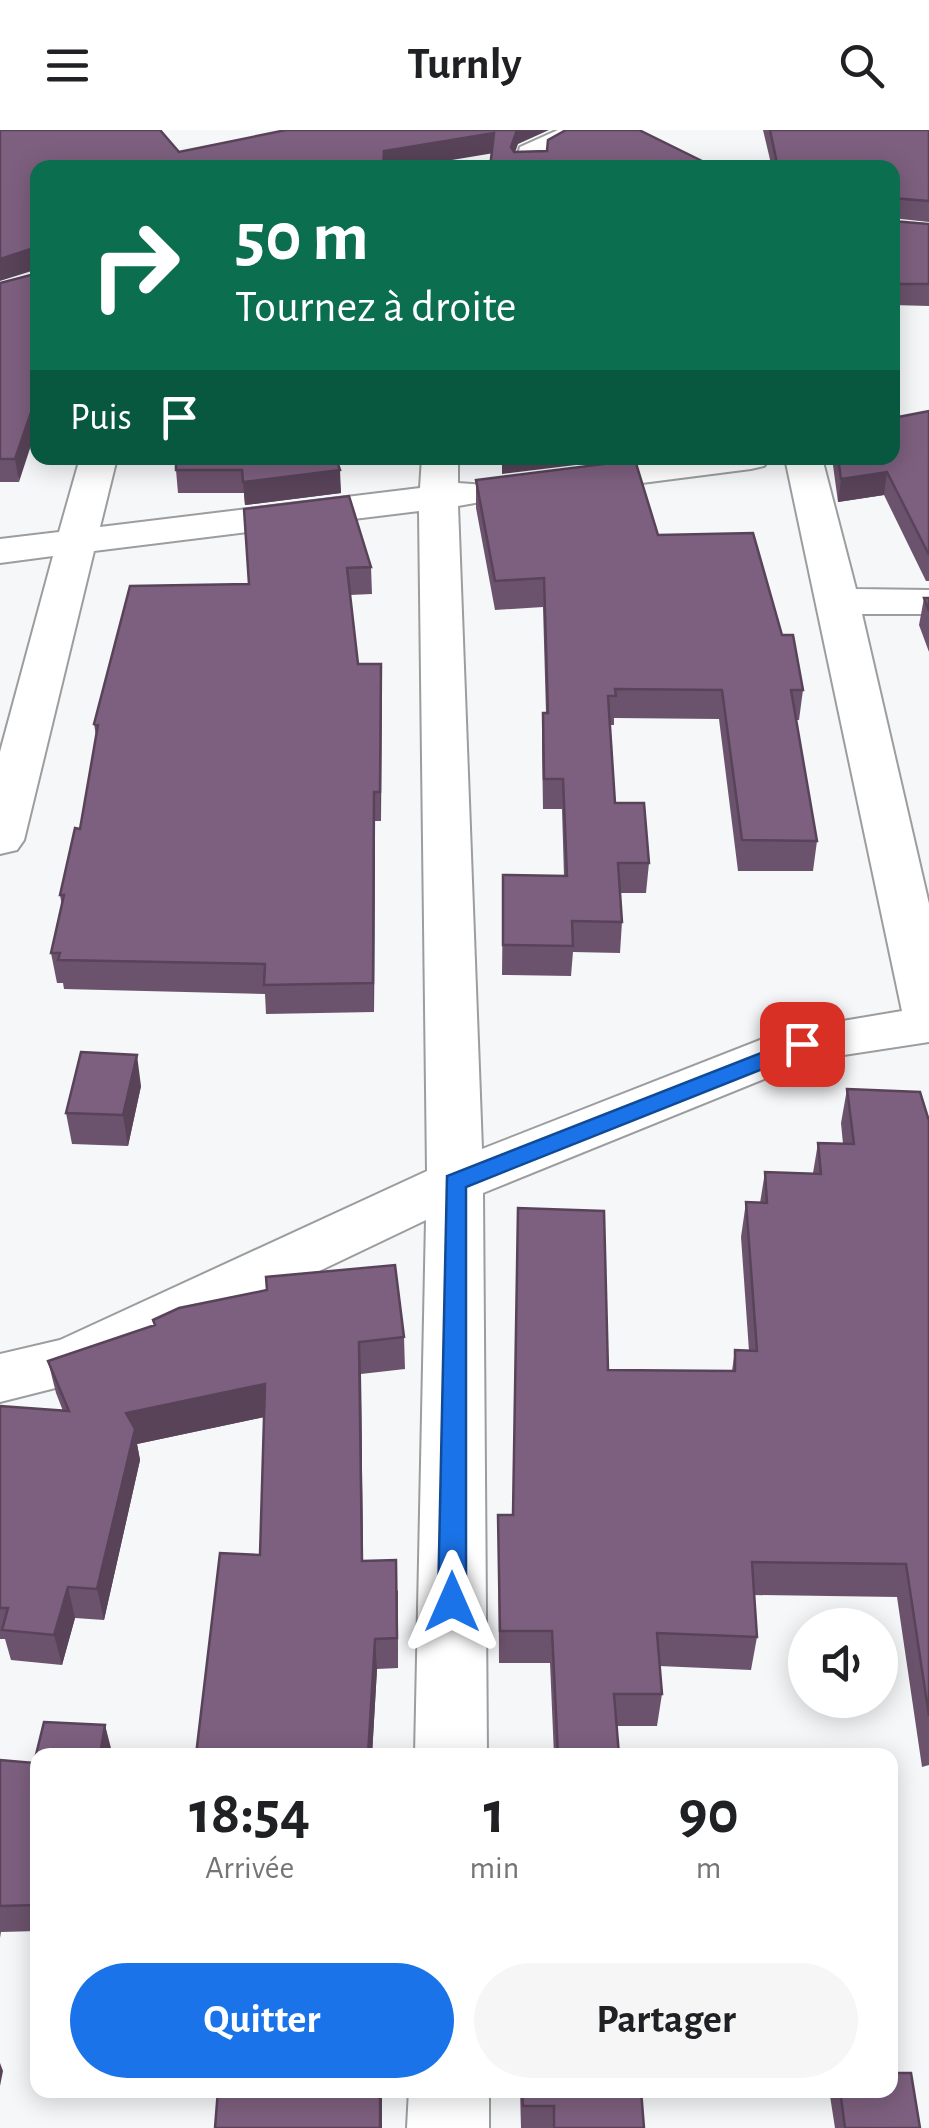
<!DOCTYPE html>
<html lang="fr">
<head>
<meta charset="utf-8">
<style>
	:root { --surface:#fff; --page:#f6f6f6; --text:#202124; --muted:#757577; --accent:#1a73e8 }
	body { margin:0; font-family:"Alegreya Sans",sans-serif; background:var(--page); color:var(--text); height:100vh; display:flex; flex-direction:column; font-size:38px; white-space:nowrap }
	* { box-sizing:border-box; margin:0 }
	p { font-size:32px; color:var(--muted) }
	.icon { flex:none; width:55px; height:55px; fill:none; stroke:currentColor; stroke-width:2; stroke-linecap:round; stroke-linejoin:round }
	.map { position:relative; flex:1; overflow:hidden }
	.sheet { position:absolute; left:30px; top:1618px; width:868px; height:350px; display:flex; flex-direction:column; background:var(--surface); border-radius:20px; box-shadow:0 5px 25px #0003 }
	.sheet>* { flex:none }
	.banner { position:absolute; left:30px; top:30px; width:870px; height:305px; border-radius:20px; box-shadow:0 5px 25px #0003; background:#0b6e4f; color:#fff; overflow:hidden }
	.tools { position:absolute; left:788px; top:1478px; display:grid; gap:20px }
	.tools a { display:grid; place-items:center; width:110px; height:110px; border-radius:50%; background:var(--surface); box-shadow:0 5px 25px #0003; font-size:50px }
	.pin { position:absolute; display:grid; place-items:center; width:85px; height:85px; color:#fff; margin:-42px; border-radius:20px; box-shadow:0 5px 15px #0006 }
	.me { position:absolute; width:110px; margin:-55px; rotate:0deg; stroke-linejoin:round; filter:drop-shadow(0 0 8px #0008) }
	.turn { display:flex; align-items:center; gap:35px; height:210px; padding:0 40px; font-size:45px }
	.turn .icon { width:130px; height:130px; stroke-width:2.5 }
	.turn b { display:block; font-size:70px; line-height:85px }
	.then { display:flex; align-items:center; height:95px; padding:0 40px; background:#0003; gap:20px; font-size:38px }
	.eta { display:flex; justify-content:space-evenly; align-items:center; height:170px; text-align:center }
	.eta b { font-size:60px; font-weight:700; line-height:70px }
	.cta { display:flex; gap:20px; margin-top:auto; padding:20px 40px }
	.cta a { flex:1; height:115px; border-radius:60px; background:var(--accent); color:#fff; font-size:40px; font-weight:700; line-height:115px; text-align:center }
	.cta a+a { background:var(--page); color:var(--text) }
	header { display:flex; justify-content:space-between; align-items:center; height:130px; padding:0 40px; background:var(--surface); font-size:45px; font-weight:700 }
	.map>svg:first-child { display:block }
</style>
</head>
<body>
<header><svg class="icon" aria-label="menu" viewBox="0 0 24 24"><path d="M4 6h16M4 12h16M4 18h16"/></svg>Turnly<svg class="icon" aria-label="search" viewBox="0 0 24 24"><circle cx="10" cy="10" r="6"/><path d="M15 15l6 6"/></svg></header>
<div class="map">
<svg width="929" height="1998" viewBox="0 0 929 1998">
	<rect width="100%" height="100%" fill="#f5f7f9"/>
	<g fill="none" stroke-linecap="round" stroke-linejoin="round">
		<defs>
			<path id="minor" d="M 558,0 L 596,0 L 544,27 L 544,38 L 514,38 L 520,17 Z
				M 80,328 L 117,328 L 100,397 L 420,358 L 422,328 L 458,328 L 458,353 L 486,355 L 492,363 L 486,371 L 458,376 L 482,1019 L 783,901 L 902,881 L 785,328 L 822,328 L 856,459 L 929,460 L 929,484 L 862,484 L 929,774 L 929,912 L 811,930 L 483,1063 L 487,1625 L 415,1625 L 426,1090 L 95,1248 L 0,1272 L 0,1224 L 60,1210 L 427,1041 L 419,381 L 94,421 L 24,710 L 17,720 L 0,724 L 0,622 L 53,426 L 0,433 L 0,409 L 59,402 Z
				M 667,328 L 770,328 L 764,336 L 751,339 L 564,363 L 551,360 L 545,352 L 551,344 L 564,341 Z
				M 409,1960 L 489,1960 L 489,1998 L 407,1998 Z"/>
		</defs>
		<use href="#minor" stroke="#9b9d9f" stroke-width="4"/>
		<use href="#minor" fill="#fff" fill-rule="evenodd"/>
	</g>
	<path fill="#6c536d" d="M 763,0 L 929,0 L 929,92 L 892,88 L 892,38 L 772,38 Z
		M 892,91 L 929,94 L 929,176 L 892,175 Z
		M 0,153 L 19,352 L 0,352 Z
		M 929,281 L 929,451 L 926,451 L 884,365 L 838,372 L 832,328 L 892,328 L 893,288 Z
		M 176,328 L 374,328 L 372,334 L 338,333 L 341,363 L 245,375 L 244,363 L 178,363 L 176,340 Z
		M 476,350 L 658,405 L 782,505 L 803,560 L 799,590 L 796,590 L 817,711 L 813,741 L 738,741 L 719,589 L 614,588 L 614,595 L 610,595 L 615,673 L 649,733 L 646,763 L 620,763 L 622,792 L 620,823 L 573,822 L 571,846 L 502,845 L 503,745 L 564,746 L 562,679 L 543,679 L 542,613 L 543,583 L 546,583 L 543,477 L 495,480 L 476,378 Z
		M 244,379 L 371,437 L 372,464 L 350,465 L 358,534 L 381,534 L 381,691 L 375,691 L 374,882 L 266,884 L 265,864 L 64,859 L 63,853 L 57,853 L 51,823 L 62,776 L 60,765 L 80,699 L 96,606 L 94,594 L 249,454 Z
		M 924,468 L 929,468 L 929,522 L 919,495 Z
		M 141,956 L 128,1016 L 72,1014 L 66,983 Z
		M 847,959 L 929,991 L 929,1635 L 922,1637 L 897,1467 L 754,1465 L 757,1507 L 751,1540 L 659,1536 L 662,1564 L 657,1596 L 616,1596 L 619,1625 L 554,1625 L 550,1533 L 499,1533 L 498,1385 L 513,1385 L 608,1240 L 732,1241 L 735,1220 L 749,1221 L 741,1107 L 746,1072 L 760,1073 L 765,1042 L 813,1043 L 818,1013 L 843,1014 L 841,993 Z
		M 404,1207 L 405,1239 L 361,1244 L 363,1431 L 398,1461 L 398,1538 L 377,1539 L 372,1625 L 196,1625 L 260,1425 L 264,1287 L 137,1314 L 140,1330 L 104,1490 L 75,1488 L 62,1535 L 11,1530 L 5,1509 L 0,1509 L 0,1276 L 63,1281 L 56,1263 L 48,1231 Z
		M 44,1592 L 105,1595 L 111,1625 L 38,1625 L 38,1801 L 1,1802 L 0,1808 L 0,1630 L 34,1633 Z
		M 520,1960 L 641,1960 L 644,1998 L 521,1998 Z
		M 832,1960 L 890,1960 L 920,1998 L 835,1998 L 830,1966 Z"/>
	<path fill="#584359" d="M 517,0 L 549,0 L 518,14 L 510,37 L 511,17 Z
		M 494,3 L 494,23 L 404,38 L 383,38 L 384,21 Z
		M 37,117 L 38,139 L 0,151 L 0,129 Z
		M 38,262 L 38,294 L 19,352 L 15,329 Z
		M 502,328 L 625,328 L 625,329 L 502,344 Z
		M 340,340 L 341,363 L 245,375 L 243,352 Z
		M 887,342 L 884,365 L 838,372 L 841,349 Z
		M 381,534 L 382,562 L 381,691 L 380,662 Z
		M 374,662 L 375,691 L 374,882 L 373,853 Z
		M 137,925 L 141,956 L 128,1016 L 123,985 Z
		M 359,1212 L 361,1244 L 363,1462 L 362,1431 Z
		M 265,1254 L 269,1286 L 137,1314 L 140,1330 L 104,1490 L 97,1459 L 126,1283 Z
		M 68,1457 L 75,1488 L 62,1535 L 54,1505 Z
		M 375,1509 L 377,1539 L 372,1625 L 368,1625 Z
		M 105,1595 L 112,1622 L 111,1625 L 100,1625 Z
		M 0,1933 L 3,1941 L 0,1956 Z
		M 380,1960 L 382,1960 L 382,1998 L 380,1998 Z"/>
	<path fill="#7d607f" stroke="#584359" stroke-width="2.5" d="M 0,0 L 160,0 L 179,22 L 286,0 L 517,0 L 511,17 L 514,22 L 547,21 L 548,10 L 566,0 L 639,0 L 702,31 L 703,38 L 490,38 L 494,3 L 384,21 L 383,38 L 38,38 L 38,127 L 37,117 L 0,129 Z
		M 770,0 L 929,0 L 929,71 L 892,68 L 892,38 L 778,38 Z
		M 892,91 L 929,94 L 929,154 L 892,154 Z
		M 38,143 L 38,262 L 15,329 L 0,329 L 0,153 Z
		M 929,281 L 929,425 L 887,342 L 841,349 L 838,328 L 892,328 L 892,286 L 893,288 Z
		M 176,328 L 336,328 L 340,340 L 243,352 L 242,340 L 176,340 Z
		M 635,330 L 658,405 L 753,403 L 782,505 L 793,505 L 803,560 L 791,560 L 817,711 L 742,710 L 722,560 L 615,559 L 616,566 L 608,566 L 615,673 L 644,673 L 649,733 L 618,733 L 622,792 L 572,791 L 573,816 L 503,815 L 503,745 L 567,746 L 563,649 L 544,649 L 543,583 L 548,583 L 544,448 L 495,451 L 476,350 Z
		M 349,366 L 371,437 L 347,438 L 358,534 L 381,534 L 380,662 L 374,662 L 373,853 L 264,855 L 265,834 L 58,830 L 60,823 L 51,823 L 64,765 L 60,765 L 75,698 L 80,699 L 98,595 L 94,594 L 130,456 L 249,454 L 244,379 Z
		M 924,468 L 929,468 L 929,481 Z
		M 81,922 L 137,925 L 123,985 L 66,983 Z
		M 847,959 L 920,962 L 929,991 L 929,1586 L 906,1434 L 752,1432 L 757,1507 L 657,1503 L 662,1564 L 614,1564 L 619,1625 L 558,1625 L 552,1501 L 500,1501 L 498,1385 L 513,1385 L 518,1078 L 604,1081 L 608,1240 L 735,1241 L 735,1220 L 757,1221 L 746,1072 L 767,1073 L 765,1042 L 821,1044 L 818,1013 L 854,1014 Z
		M 395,1135 L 404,1207 L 359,1212 L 362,1431 L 396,1430 L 397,1508 L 375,1509 L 368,1625 L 196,1625 L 220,1423 L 260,1425 L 265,1254 L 126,1283 L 135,1299 L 97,1459 L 68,1457 L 54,1505 L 2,1500 L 8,1478 L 0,1478 L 0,1276 L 69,1281 L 48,1231 L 155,1195 L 153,1190 L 179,1178 L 267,1160 L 266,1147 Z
		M 44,1592 L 105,1595 L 100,1625 L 38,1625 L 38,1775 L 0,1776 L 0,1630 L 34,1633 Z
		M 890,1943 L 911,1943 L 920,1998 L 845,1998 L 840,1960 L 890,1960 Z
		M 218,1960 L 380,1960 L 380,1998 L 215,1998 Z
		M 522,1960 L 641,1960 L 644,1998 L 554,1998 L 554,1976 L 523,1976 Z"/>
	<path fill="#1a73e8" stroke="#114b97" stroke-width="2.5" d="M 802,907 L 810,909 L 810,920 L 466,1057 L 466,1472 L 462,1481 L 452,1484 L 442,1481 L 438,1472 L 447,1046 Z"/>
</svg>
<div class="tools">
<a><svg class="icon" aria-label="sound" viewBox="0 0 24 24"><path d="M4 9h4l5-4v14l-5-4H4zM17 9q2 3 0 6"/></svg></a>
</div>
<div class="pin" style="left:802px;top:914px;background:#d93025"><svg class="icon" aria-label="arrive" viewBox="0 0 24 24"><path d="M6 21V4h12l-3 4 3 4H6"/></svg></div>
<svg class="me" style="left:452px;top:1472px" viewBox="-20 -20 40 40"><path d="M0-17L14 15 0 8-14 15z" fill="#1a73e8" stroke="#fff" stroke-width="4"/></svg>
<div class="banner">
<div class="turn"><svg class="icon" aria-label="right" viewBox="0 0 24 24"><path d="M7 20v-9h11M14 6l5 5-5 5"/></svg><div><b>50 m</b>Tournez à droite</div></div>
<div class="then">Puis<svg class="icon" aria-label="arrive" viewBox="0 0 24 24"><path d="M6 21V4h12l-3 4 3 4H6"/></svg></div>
</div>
<section class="sheet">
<div class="eta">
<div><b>18:54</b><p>Arrivée</p></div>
<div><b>1</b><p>min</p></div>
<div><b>90</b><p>m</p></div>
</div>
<div class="cta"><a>Quitter</a><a>Partager</a></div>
</section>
</div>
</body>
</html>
